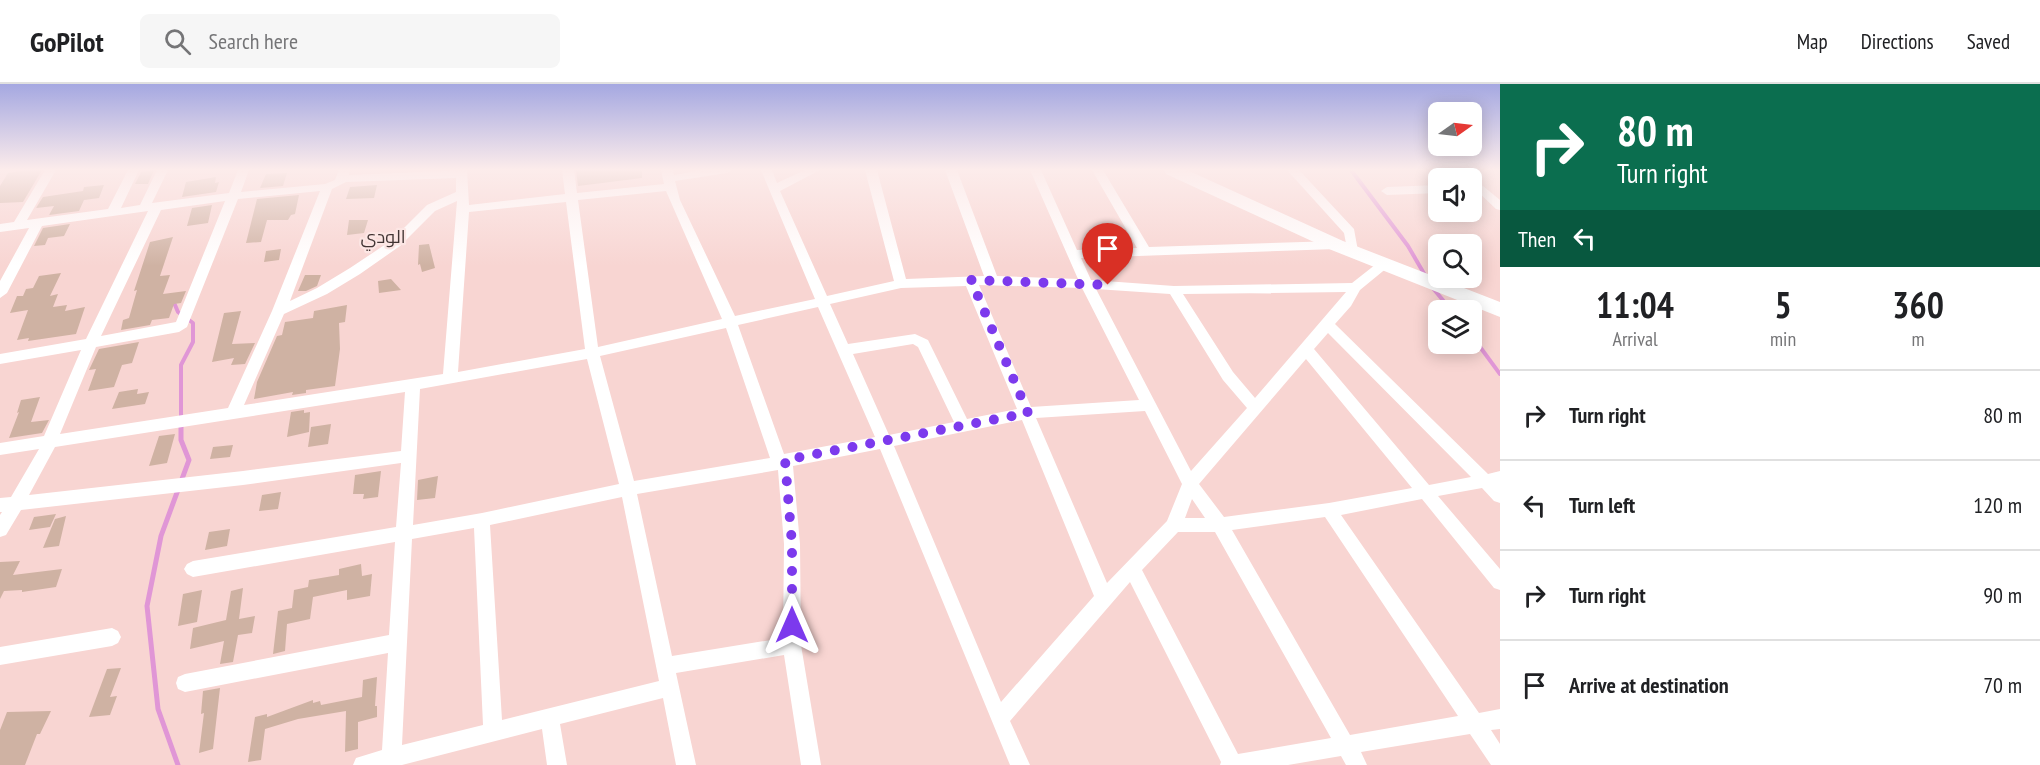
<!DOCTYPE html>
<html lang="en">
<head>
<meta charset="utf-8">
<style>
	:root { --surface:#fff; --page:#f6f6f6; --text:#202124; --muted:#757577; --line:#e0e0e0 }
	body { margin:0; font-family:"PT Sans Narrow",Cairo,sans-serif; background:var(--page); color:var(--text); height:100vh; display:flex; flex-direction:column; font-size:22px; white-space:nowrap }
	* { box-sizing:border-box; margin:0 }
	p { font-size:20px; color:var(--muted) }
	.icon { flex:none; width:33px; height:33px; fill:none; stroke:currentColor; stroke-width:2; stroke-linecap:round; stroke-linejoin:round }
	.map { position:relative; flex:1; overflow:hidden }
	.sheet { display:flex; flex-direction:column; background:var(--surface); width:540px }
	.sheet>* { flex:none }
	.banner { background:#0b6e4f; color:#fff; overflow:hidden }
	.needle { width:39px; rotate:76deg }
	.tools { position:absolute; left:1428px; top:18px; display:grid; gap:12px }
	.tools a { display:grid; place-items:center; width:54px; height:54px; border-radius:9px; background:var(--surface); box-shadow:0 3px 15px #0003; font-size:30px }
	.pin { position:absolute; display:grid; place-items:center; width:51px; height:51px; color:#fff; margin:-62px -26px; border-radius:50% 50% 50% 0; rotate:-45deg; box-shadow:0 0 6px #0007 }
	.pin .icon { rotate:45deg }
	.me { position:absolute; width:66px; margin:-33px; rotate:0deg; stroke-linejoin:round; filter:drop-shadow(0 0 4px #0008) }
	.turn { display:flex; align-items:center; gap:21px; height:126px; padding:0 18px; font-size:27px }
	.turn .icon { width:78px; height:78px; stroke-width:2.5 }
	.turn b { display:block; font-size:42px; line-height:51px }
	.then { display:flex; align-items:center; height:57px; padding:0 18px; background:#0003; gap:12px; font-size:22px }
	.eta { display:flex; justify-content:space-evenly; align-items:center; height:102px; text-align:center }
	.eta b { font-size:36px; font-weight:600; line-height:42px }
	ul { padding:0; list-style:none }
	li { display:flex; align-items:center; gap:18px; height:90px; padding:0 18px; border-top:2px solid var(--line) }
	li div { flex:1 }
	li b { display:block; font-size:22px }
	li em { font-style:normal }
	header { display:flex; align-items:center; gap:36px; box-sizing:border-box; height:84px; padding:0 30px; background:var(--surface); border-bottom:2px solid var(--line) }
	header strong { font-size:28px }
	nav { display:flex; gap:33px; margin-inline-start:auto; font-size:21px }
	.search { width:420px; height:54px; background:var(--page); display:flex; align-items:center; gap:15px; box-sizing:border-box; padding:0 21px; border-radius:9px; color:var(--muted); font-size:22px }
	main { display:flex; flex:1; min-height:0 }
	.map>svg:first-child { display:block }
</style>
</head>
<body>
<header>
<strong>GoPilot</strong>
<div class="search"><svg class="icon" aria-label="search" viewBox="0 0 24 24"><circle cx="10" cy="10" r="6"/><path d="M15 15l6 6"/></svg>Search here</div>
<nav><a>Map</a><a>Directions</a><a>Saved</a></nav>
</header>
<main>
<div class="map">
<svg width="1500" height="681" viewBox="0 0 1500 681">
	<rect width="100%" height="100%" fill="#f8d5d2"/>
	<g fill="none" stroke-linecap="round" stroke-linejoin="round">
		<path stroke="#e096d6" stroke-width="4" d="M 1351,86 L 1408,162 L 1426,193
			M 1432,203 L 1451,226
			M 172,214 L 178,228 L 193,239 L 193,258 L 181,281 L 181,343
			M 1472,252 L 1500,290"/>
		<path stroke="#e096d6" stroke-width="5" d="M 178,681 L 158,625 L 147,522 L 161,452 L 189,376 L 181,356 L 181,342"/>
	</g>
	<path fill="#cfb2a3" d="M 28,86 L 42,86 L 23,118 L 0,119 L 0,102 L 8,89 Z
		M 154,86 L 148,100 L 135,100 L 141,88 Z
		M 576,86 L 642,86 L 642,94 L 578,102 Z
		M 287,89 L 283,102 L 260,104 L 266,90 Z
		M 216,93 L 215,99 L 219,98 L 216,108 L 182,113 L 186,98 Z
		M 104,101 L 99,114 L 84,116 L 79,127 L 49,131 L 54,122 L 36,124 L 43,113 L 83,107 L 84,103 Z
		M 377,101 L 374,114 L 346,115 L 350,103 Z
		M 299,111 L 295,130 L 291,131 L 288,136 L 267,136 L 261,158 L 246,159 L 257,115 Z
		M 212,121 L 208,139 L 187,142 L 192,124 Z
		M 349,136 L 368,136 L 364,149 L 347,151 Z
		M 70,140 L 64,152 L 48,154 L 45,161 L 34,162 L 43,144 Z
		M 173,153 L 160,192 L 170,191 L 163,210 L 186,207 L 181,219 L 174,220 L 169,234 L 152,236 L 150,241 L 121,246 L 123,236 L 129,234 L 137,206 L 134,207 L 150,158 Z
		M 429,160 L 435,184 L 422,188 L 420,180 L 418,181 L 419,161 Z
		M 281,165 L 279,176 L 264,178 L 266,167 Z
		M 61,189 L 50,212 L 58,210 L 53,223 L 67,221 L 65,227 L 85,223 L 76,250 L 28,257 L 29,254 L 17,256 L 28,226 L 10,229 L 17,212 L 23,212 L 26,205 L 33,204 L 39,192 Z
		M 305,191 L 321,191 L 317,202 L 306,207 L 298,207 Z
		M 391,195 L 401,206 L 379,209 L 378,197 Z
		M 347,221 L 345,238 L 339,239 L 340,265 L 335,302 L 306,306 L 306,309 L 292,311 L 293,308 L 254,315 L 257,298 L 277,252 L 282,251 L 285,238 L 313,234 L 314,227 Z
		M 241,227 L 232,260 L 255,259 L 245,280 L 231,281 L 234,274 L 212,278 L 224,229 Z
		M 139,258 L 132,279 L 122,281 L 114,303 L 88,307 L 96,285 L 89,286 L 99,265 Z
		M 138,305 L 137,310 L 149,308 L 145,320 L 112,325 L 119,308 Z
		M 40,313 L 31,338 L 49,336 L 42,349 L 9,354 L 19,328 L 17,329 L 21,316 Z
		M 304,326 L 304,329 L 310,328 L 309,348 L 287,353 L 291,328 Z
		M 331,340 L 328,360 L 308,363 L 311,343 Z
		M 175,350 L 167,379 L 149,382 L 159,352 Z
		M 233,361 L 230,373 L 210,375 L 213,363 Z
		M 381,387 L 378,413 L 363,415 L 364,410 L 353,410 L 355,391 Z
		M 438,392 L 435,414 L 417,416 L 418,396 Z
		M 281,408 L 278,425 L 259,427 L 262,411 Z
		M 56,430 L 50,443 L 29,446 L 34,433 Z
		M 66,432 L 59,462 L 43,464 L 55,435 Z
		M 230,445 L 227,462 L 205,466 L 209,448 Z
		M 20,477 L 13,491 L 62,485 L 56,503 L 22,508 L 22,506 L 4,507 L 0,515 L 0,478 Z
		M 361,480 L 362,492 L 372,490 L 370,512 L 347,516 L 347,506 L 313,513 L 310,535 L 287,540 L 285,567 L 273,570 L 278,527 L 292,524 L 294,506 L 308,503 L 309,496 L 339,491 L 339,485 Z
		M 243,504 L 239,535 L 255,532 L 252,549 L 238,551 L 233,578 L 220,580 L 224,557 L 190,565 L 193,544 L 226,536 L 231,507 Z
		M 202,506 L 197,538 L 178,542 L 183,510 Z
		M 121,584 L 110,613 L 117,612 L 110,631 L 89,633 L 107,585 Z
		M 377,593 L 375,622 L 377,622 L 377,633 L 358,638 L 358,665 L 345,668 L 346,627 L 298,635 L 265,645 L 261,676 L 248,678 L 255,633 L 267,630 L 267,633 L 313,616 L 313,619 L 320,617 L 321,621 L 362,613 L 363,596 Z
		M 220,604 L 213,665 L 199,669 L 204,629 L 201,630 L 203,607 Z
		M 51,627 L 40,650 L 37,650 L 25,681 L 0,681 L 0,646 L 7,628 Z"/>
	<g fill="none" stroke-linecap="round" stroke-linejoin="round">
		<path fill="#fff" fill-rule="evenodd" d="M 45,86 L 56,86 L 27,136 L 108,125 L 128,86 L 139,86 L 121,124 L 140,121 L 157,86 L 168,86 L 152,119 L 229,109 L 238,86 L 249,86 L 241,108 L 325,100 L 335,96 L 339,86 L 350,86 L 349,91 L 467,86 L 469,121 L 565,110 L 562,86 L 574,86 L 577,109 L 664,100 L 661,86 L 673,86 L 674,91 L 701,86 L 732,86 L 727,89 L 675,97 L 680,116 L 735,232 L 815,215 L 761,86 L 772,86 L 777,99 L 805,86 L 820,86 L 780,107 L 827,212 L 894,197 L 865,86 L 877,86 L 906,195 L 984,192 L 945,86 L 957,86 L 997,192 L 1078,195 L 1030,86 L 1041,86 L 1077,166 L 1137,164 L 1092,86 L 1103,86 L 1149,163 L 1336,157 L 1342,161 L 1336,165 L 1081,174 L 1091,196 L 1174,202 L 1352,199 L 1380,177 L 1388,177 L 1390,180 L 1388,183 L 1360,206 L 1351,222 L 1335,240 L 1488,390 L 1500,387 L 1500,419 L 1494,417 L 1482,404 L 1438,412 L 1500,485 L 1500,506 L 1494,504 L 1422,415 L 1341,431 L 1479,629 L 1500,625 L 1500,645 L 1491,646 L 1500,660 L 1500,681 L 1491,681 L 1470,650 L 1361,668 L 1367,681 L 1346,681 L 1341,672 L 1288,681 L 1220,681 L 1221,678 L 1130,498 L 1010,637 L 1030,681 L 1010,681 L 880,365 L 793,382 L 800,460 L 801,561 L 821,681 L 801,681 L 784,571 L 676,589 L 696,681 L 676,681 L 663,614 L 560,640 L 567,681 L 547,681 L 542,645 L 402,681 L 353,681 L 356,674 L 382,666 L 388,569 L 185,608 L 178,605 L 176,599 L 178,593 L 185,590 L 389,551 L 395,458 L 193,493 L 187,490 L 184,485 L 187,480 L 193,477 L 396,443 L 401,379 L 243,401 L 21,426 L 6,451 L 0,453 L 0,431 L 2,428 L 0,428 L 0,414 L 11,413 L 39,365 L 0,371 L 0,359 L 44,352 L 81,266 L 0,280 L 0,270 L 86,255 L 148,127 L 42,142 L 7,209 L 0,214 L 0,197 L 29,144 L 0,148 L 0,140 L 14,138 ZM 456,94 L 456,108 L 427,121 L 392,156 L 350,184 L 317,204 L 290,217 L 332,105 L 346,98 ZM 320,107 L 272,227 L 228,324 L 60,350 L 96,263 L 179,248 L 187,243 L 238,115 ZM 666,107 L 722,235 L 598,263 L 578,116 ZM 225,117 L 176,238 L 101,252 L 161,126 ZM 457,117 L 443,290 L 244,321 L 284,230 L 327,210 L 360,190 L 400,162 L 435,127 ZM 566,118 L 585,265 L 458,288 L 469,128 ZM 979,201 L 1082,204 L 1139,316 L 1031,323 ZM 966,202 L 1017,325 L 967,335 L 928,256 L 915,250 L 848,260 L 830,220 L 901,204 ZM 1096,205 L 1170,210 L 1223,296 L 1247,324 L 1191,387 ZM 1346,208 L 1255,314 L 1233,288 L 1183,210 ZM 818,223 L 875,353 L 784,370 L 738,241 ZM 726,244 L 770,374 L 634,397 L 600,272 ZM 1328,249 L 1471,393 L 1429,401 L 1314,265 ZM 913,260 L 918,263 L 954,338 L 889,351 L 853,270 ZM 587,275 L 619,400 L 482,429 L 413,441 L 420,305 ZM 1306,275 L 1412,404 L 1329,419 L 1224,433 L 1199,400 ZM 405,308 L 401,367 L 243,387 L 29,411 L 55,363 ZM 1145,327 L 1182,400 L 1167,437 L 1107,499 L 1036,334 ZM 1022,336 L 1094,512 L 1001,618 L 894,362 ZM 778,386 L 784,460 L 783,554 L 672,572 L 637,410 ZM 622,413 L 659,597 L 502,636 L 490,441 ZM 1192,415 L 1205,434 L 1185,434 ZM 1325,433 L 1458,632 L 1350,651 L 1232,446 ZM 474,444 L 483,641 L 402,661 L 412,455 ZM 1178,448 L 1215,448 L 1331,654 L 1238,670 L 1142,486 Z
			M 1287,86 L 1299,86 L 1354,145 L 1358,167 L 1356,170 L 1348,170 L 1344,149 Z
			M 1472,93 L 1500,116 L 1500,126 L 1496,125 L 1472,102 L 1472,94 L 1467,94 Z
			M 1438,101 L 1438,109 L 1387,111 L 1381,107 L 1387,103 Z
			M 112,544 L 118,547 L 121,553 L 118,559 L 112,562 L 0,581 L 0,563 Z"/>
		<path fill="#fff" fill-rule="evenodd" d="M 1164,86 L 1187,86 L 1343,157 L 1500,218 L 1500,233 L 1329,165 L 1166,90 Z"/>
	</g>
	<linearGradient id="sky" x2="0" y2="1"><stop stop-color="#a5a8e1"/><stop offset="0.47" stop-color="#fceceb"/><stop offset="1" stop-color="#fceceb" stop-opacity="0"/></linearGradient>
	<rect width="1500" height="182" fill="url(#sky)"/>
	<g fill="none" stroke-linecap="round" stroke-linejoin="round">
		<path stroke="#7c3aed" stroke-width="10" stroke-dasharray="0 18" d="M 792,541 L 792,460 L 785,376 L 1028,329 L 971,196 L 1108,201"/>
	</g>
	<g text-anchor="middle" stroke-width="4.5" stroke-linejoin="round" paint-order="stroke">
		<g font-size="18" fill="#423534" stroke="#fce6e4">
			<text x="383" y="159">الودي</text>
		</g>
	</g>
</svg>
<div class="tools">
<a><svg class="needle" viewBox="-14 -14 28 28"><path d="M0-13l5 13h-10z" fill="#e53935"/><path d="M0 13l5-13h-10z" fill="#757577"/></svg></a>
<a><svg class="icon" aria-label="sound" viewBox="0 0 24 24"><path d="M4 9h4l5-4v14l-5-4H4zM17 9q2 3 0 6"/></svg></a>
<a><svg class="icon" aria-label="search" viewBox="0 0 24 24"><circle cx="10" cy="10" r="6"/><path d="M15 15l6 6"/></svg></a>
<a><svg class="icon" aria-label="layers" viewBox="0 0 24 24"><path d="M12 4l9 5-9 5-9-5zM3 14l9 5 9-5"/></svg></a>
</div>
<div class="pin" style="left:1108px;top:201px;background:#d93025"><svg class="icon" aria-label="arrive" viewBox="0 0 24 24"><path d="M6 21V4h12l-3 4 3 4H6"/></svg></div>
<svg class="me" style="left:792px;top:541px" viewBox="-20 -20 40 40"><path d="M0-17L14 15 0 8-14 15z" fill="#7c3aed" stroke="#fff" stroke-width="4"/></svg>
</div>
<section class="sheet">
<div class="banner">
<div class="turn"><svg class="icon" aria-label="right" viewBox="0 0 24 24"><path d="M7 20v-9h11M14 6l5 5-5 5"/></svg><div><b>80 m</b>Turn right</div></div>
<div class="then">Then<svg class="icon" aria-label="left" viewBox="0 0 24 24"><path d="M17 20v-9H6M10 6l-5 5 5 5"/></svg></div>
</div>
<div class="eta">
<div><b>11:04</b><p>Arrival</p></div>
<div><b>5</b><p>min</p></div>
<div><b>360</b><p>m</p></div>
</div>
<ul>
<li><svg class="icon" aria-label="right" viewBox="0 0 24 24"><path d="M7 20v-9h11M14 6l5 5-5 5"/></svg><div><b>Turn right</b></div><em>80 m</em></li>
<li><svg class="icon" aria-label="left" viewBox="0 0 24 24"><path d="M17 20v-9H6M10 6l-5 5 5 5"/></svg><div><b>Turn left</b></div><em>120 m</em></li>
<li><svg class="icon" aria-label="right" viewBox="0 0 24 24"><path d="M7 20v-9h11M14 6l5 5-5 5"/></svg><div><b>Turn right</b></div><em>90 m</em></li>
<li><svg class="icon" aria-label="arrive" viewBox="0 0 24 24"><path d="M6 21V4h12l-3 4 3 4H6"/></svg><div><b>Arrive at destination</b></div><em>70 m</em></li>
</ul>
</section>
</main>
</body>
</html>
